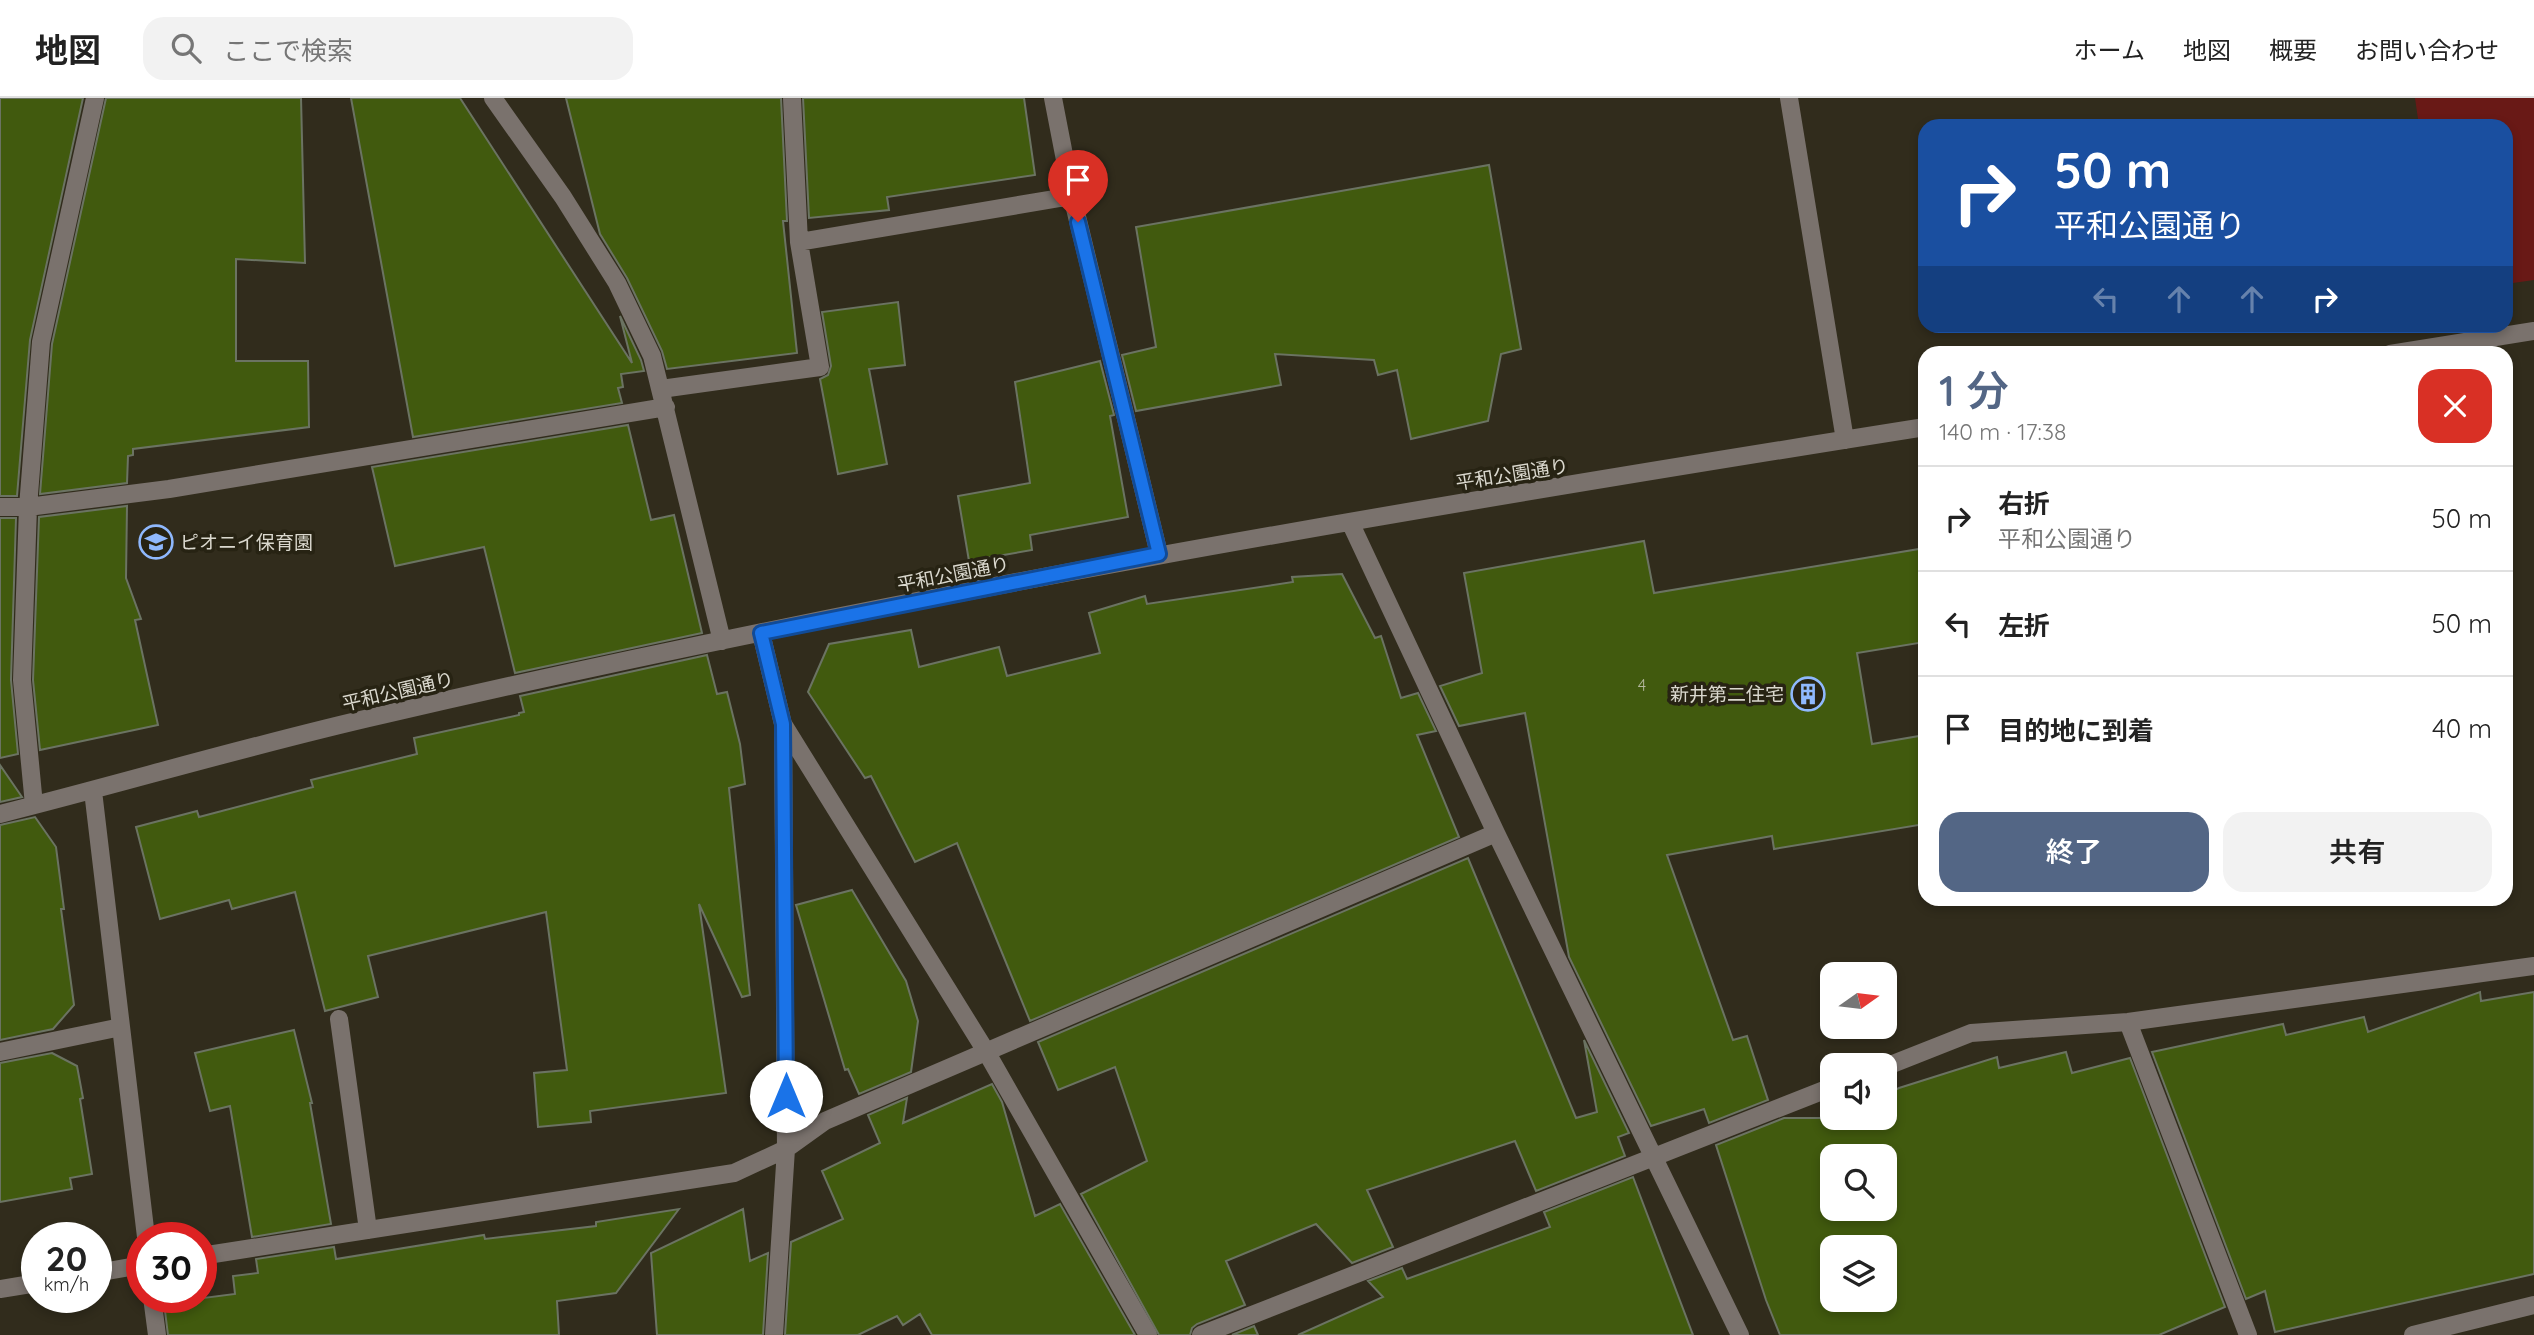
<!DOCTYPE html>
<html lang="ja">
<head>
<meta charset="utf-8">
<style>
	:root { --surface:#fff; --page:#f2f2f2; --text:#222; --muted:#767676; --line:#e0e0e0; --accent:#536685 }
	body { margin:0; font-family:Quicksand,"Noto Sans JP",sans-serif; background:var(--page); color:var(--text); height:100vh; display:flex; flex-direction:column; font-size:26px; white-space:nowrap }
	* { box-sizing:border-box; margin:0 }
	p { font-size:23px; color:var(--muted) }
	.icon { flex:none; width:38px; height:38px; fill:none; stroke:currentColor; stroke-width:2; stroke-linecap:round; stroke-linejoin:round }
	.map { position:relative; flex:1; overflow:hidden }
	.panel { position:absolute; left:1918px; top:248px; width:595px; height:560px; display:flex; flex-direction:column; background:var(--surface); border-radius:21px; box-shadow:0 4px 10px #0003 }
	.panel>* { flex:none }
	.hud { position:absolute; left:1918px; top:21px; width:595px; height:214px; border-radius:21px; box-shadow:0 4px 10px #0003; background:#1a4fa0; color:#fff; overflow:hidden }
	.needle { width:46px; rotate:76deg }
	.fabs { position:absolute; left:1820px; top:864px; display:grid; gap:14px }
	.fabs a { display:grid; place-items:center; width:77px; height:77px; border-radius:14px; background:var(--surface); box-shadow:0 4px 10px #0003; font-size:35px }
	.speed { position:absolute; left:21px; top:1124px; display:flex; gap:14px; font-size:35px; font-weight:700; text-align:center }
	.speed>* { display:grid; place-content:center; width:91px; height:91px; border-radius:50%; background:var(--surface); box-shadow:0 4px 10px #0003; line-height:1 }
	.speed small { font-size:18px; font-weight:400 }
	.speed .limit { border:10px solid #d22; background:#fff; color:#111 }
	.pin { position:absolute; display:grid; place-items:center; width:60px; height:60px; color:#fff; margin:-72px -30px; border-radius:50% 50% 50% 0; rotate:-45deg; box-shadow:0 0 7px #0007 }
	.pin .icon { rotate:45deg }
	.me { position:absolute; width:77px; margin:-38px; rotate:0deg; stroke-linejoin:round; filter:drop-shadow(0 0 5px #0008) }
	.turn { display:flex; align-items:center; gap:24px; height:147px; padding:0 21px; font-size:32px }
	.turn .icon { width:91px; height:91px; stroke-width:2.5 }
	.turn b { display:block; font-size:49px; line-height:60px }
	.lanes { display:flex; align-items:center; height:66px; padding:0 21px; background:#0003; justify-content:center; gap:35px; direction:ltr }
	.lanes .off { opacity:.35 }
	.round { display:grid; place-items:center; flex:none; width:74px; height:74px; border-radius:21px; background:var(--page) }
	.summary { display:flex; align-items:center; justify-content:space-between; height:119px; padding:0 21px }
	h1 { font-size:42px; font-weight:600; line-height:52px; color:var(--accent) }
	.button { display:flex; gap:14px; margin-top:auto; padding:14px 21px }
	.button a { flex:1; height:80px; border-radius:21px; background:var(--accent); color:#fff; font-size:28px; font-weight:600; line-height:80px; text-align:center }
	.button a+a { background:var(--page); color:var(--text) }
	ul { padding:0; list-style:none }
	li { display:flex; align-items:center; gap:21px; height:105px; padding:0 21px; border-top:2px solid var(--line) }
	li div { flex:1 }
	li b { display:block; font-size:26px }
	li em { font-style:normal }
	header { display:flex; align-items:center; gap:42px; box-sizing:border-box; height:98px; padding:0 35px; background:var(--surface); border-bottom:2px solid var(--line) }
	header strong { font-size:33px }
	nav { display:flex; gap:38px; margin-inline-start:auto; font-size:24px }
	.search { width:490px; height:63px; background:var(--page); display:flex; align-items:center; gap:18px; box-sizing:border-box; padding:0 24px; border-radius:21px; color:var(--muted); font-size:26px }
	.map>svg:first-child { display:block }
</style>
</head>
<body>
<header>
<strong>地図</strong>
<div class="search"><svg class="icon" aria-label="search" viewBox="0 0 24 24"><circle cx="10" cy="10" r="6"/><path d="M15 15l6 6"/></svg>ここで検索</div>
<nav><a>ホーム</a><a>地図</a><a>概要</a><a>お問い合わせ</a></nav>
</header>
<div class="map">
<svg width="2534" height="1237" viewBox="0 0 2534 1237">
	<rect width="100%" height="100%" fill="#312c1c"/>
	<path fill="#691916" d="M 2415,0 L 2534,0 L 2534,182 L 2506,186 L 2506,28 L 2419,28 Z"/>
	<path fill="#415a0e" stroke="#6b7362" stroke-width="2" fill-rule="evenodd" d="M 0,0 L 83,0 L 30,242 L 17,398 L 0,398 Z
		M 106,0 L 301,0 L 305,165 L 236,161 L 236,263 L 308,263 L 309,329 L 133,351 L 133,357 L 128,358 L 127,385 L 40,396 L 52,246 Z
		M 351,0 L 460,0 L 632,265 L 620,218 L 641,262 L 644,273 L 621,276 L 623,289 L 618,290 L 622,305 L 413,339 Z
		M 566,0 L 781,0 L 787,123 L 783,123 L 797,255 L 667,271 L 662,253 L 627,180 L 600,136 Z
		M 803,0 L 1024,0 L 1035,77 L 887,99 L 889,112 L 809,120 Z
		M 1489,67 L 1521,251 L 1501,256 L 1488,323 L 1411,341 L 1397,272 L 1378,277 L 1374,262 L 1275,256 L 1281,287 L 1136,313 L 1122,257 L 1156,249 L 1136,129 Z
		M 898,204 L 905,267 L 869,271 L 887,366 L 838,376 L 820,281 L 828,277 L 831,268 L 822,214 Z
		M 1100,263 L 1114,317 L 1110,318 L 1128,419 L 1030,437 L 1032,452 L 969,463 L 958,398 L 1030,385 L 1015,284 Z
		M 628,327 L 651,422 L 674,417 L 702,535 L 515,575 L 484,449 L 395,468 L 372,369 Z
		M 127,408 L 126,480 L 141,521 L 135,522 L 158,627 L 40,652 L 33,582 L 39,419 Z
		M 0,420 L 16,420 L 11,582 L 18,656 L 0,660 Z
		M 1644,443 L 1654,495 L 1925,450 L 1925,544 L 1857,555 L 1872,646 L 1925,637 L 1925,726 L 1774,751 L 1772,738 L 1667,757 L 1733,942 L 1747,938 L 1768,1002 L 1709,1025 L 1704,1011 L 1651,1028 L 1569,859 L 1525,615 L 1459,628 L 1440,588 L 1482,575 L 1464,475 Z
		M 1342,476 L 1375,540 L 1381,538 L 1401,600 L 1418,595 L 1436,633 L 1417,637 L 1459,739 L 1030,923 L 957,745 L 915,764 L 871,678 L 865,680 L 808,594 L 829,546 L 911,532 L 919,569 L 999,549 L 1007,578 L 1100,555 L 1089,515 L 1145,498 L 1147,506 L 1293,484 L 1292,479 Z
		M 707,557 L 717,596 L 727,594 L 740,646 L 745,686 L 729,690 L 750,897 L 742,899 L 699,806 L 726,995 L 590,1013 L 591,1024 L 538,1029 L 534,975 L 567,972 L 546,814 L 368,858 L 378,899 L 325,913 L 295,794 L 232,811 L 229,802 L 160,821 L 136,729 L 197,713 L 199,719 L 313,689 L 311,682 L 417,656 L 414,640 L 519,617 L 519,615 L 524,614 L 520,598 Z
		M 0,667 L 22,699 L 0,704 Z
		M 35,719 L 56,749 L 64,811 L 61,811 L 74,907 L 53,931 L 0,942 L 0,727 Z
		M 1468,760 L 1576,1020 L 1597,1014 L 1584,942 L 1629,1035 L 1618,1039 L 1625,1058 L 1536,1093 L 1515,1043 L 1367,1092 L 1393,1149 L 1352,1165 L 1316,1126 L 1226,1163 L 1245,1207 L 1197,1226 L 1192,1230 L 1190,1237 L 1159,1237 L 1081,1096 L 1147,1063 L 1115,969 L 1058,992 L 1038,944 Z
		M 852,792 L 906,883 L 918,923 L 911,974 L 859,996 L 848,971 L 845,972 L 796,807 Z
		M 2480,894 L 2481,903 L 2534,894 L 2534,1176 L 2275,1234 L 2265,1193 L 2246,1201 L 2152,954 L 2283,926 L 2286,937 L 2364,919 L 2368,934 Z
		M 294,932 L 312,1005 L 310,1005 L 331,1126 L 252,1139 L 230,1008 L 210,1013 L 195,955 Z
		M 2066,954 L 2072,975 L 2130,960 L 2225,1209 L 2159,1237 L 1780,1237 L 1766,1202 L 1716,1047 L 1784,1020 L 1885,1020 L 1885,997 L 1899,990 L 1997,959 L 1999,970 ZM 1832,1059 L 1885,1059 L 1885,1111 L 1832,1111 ZM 1832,1150 L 1885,1150 L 1885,1202 L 1832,1202 Z
		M 52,955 L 77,968 L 83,1000 L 80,1001 L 92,1076 L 70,1080 L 72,1091 L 0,1104 L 0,965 Z
		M 992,986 L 1002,1004 L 1035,1118 L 1060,1106 L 1135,1237 L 932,1237 L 920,1216 L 903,1227 L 897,1218 L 858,1237 L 785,1237 L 791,1144 L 843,1121 L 822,1073 L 880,1045 L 868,1017 L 907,1000 L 903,1025 Z
		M 1633,1079 L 1693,1237 L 1298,1237 L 1383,1199 L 1368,1183 L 1402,1170 L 1407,1181 L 1550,1129 L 1544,1114 Z
		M 679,1111 L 616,1195 L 557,1203 L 559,1237 L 168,1237 L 164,1205 L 235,1196 L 233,1178 L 258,1175 L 256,1161 L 334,1149 L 336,1161 L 484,1137 L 485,1141 L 596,1128 L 596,1124 Z
		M 743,1111 L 750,1163 L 768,1155 L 763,1237 L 657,1237 L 651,1155 Z
		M 1254,1228 L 1258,1237 L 1232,1237 Z"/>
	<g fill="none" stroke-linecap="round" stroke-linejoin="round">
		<path stroke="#7a726d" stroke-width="18" d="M 493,0 L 563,99 L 617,185 L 652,258 L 722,543
			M 792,0 L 799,144
			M 1053,0 L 1072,98 L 1159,456
			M 1789,0 L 1845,342
			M 2390,256 L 2534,233
			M 661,291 L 820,269 L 799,144 L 1072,98
			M 0,409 L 28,409 L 169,391 L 666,309
			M 1350,424 L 1496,735 L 1740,1237
			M 761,535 L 783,626 L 786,1051 L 774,1237
			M 783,626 L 987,955 L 1148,1237
			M 93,693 L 146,1139
			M 34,707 L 22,582 L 28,409 L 41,244 L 95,0
			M 0,716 C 127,684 254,646 382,617 C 892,498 1408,411 1925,329
			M 339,921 L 368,1132
			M 2128,924 L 2248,1237
			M 0,954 L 121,929
			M 1885,969 L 1971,935 L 2128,924 L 2534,868
			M 201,1158 L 734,1075 L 786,1051 L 825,1023 L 1496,735
			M 96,1175 L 142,1167
			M 0,1191 L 37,1185
			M 152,1199 L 157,1237
			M 1201,1237 L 1832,989
			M 2413,1237 L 2534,1207"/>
	</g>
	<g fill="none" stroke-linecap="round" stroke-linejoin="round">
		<defs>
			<path id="route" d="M 786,998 L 783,626 L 761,535 L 1159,456 L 1078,124"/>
		</defs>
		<use href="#route" stroke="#114b97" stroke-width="18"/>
		<use href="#route" stroke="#1a73e8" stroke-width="12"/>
	</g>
	<defs>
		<symbol id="school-ring" viewBox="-11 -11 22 22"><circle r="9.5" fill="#272313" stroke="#8fb8fd" stroke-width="1.5"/><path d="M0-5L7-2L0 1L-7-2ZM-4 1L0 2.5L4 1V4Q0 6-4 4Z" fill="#8fb8fd"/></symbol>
		<symbol id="building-ring" viewBox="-11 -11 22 22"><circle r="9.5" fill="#272313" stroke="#8fb8fd" stroke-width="1.5"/><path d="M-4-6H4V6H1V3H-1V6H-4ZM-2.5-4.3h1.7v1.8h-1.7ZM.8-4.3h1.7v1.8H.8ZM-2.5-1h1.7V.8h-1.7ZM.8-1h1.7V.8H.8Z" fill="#8fb8fd"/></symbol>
	</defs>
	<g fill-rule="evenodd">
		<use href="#school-ring" x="137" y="425" width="38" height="38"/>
		<use href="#building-ring" x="1789" y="577" width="38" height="38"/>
	</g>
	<g text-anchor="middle" stroke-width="7" stroke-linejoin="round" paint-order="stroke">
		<g font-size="16" fill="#b4b89e">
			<text x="1642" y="593">4</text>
		</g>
		<g font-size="19" fill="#dad8ce" stroke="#272313">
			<text transform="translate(1512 376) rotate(-9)" y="7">平和公園通り</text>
			<text transform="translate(953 476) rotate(-11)" y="7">平和公園通り</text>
			<text transform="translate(398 593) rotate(-13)" y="7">平和公園通り</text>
		</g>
		<g font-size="19" fill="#dad8ce" stroke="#272313" text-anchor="start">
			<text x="180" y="451">ピオニイ保育園</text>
			<text x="1784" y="603" text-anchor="end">新井第二住宅</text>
		</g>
	</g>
</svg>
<div class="fabs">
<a><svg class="needle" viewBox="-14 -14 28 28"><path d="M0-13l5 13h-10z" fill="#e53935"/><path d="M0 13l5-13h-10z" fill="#767676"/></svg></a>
<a><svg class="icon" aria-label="sound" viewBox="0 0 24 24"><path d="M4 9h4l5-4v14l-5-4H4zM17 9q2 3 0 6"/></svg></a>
<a><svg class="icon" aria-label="search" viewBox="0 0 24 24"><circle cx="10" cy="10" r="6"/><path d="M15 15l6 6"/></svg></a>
<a><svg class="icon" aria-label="layers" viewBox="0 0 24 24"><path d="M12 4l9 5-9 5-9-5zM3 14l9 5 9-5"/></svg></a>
</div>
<div class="speed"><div>20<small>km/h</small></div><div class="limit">30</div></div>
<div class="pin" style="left:1078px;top:124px;background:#d93025"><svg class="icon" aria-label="arrive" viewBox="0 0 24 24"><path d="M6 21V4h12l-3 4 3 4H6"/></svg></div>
<svg class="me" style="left:786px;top:998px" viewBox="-20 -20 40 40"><circle r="19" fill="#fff"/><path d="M0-13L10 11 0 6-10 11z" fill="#1a73e8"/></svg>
<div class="hud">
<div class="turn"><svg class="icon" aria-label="right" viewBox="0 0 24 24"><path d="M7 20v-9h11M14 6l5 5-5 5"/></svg><div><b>50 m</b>平和公園通り</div></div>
<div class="lanes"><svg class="icon off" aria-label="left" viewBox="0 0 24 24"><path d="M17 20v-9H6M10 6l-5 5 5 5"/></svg><svg class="icon off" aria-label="ahead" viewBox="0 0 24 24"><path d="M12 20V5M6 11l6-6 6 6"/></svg><svg class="icon off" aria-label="ahead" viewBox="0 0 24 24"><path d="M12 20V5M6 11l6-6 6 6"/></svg><svg class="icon" aria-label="right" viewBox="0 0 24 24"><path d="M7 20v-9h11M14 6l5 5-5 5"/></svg></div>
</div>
<section class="panel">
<div class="summary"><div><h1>1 分</h1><p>140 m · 17:38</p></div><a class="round" style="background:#d93025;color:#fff"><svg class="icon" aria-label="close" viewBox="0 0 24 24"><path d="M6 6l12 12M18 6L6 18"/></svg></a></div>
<ul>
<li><svg class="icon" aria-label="right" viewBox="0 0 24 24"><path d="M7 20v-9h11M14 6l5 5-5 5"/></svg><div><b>右折</b><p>平和公園通り</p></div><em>50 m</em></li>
<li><svg class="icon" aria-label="left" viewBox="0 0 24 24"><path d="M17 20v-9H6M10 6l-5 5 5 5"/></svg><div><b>左折</b></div><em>50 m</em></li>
<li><svg class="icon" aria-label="arrive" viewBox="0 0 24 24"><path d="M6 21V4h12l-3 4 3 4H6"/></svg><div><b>目的地に到着</b></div><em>40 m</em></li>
</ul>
<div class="button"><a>終了</a><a>共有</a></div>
</section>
</div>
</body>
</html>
